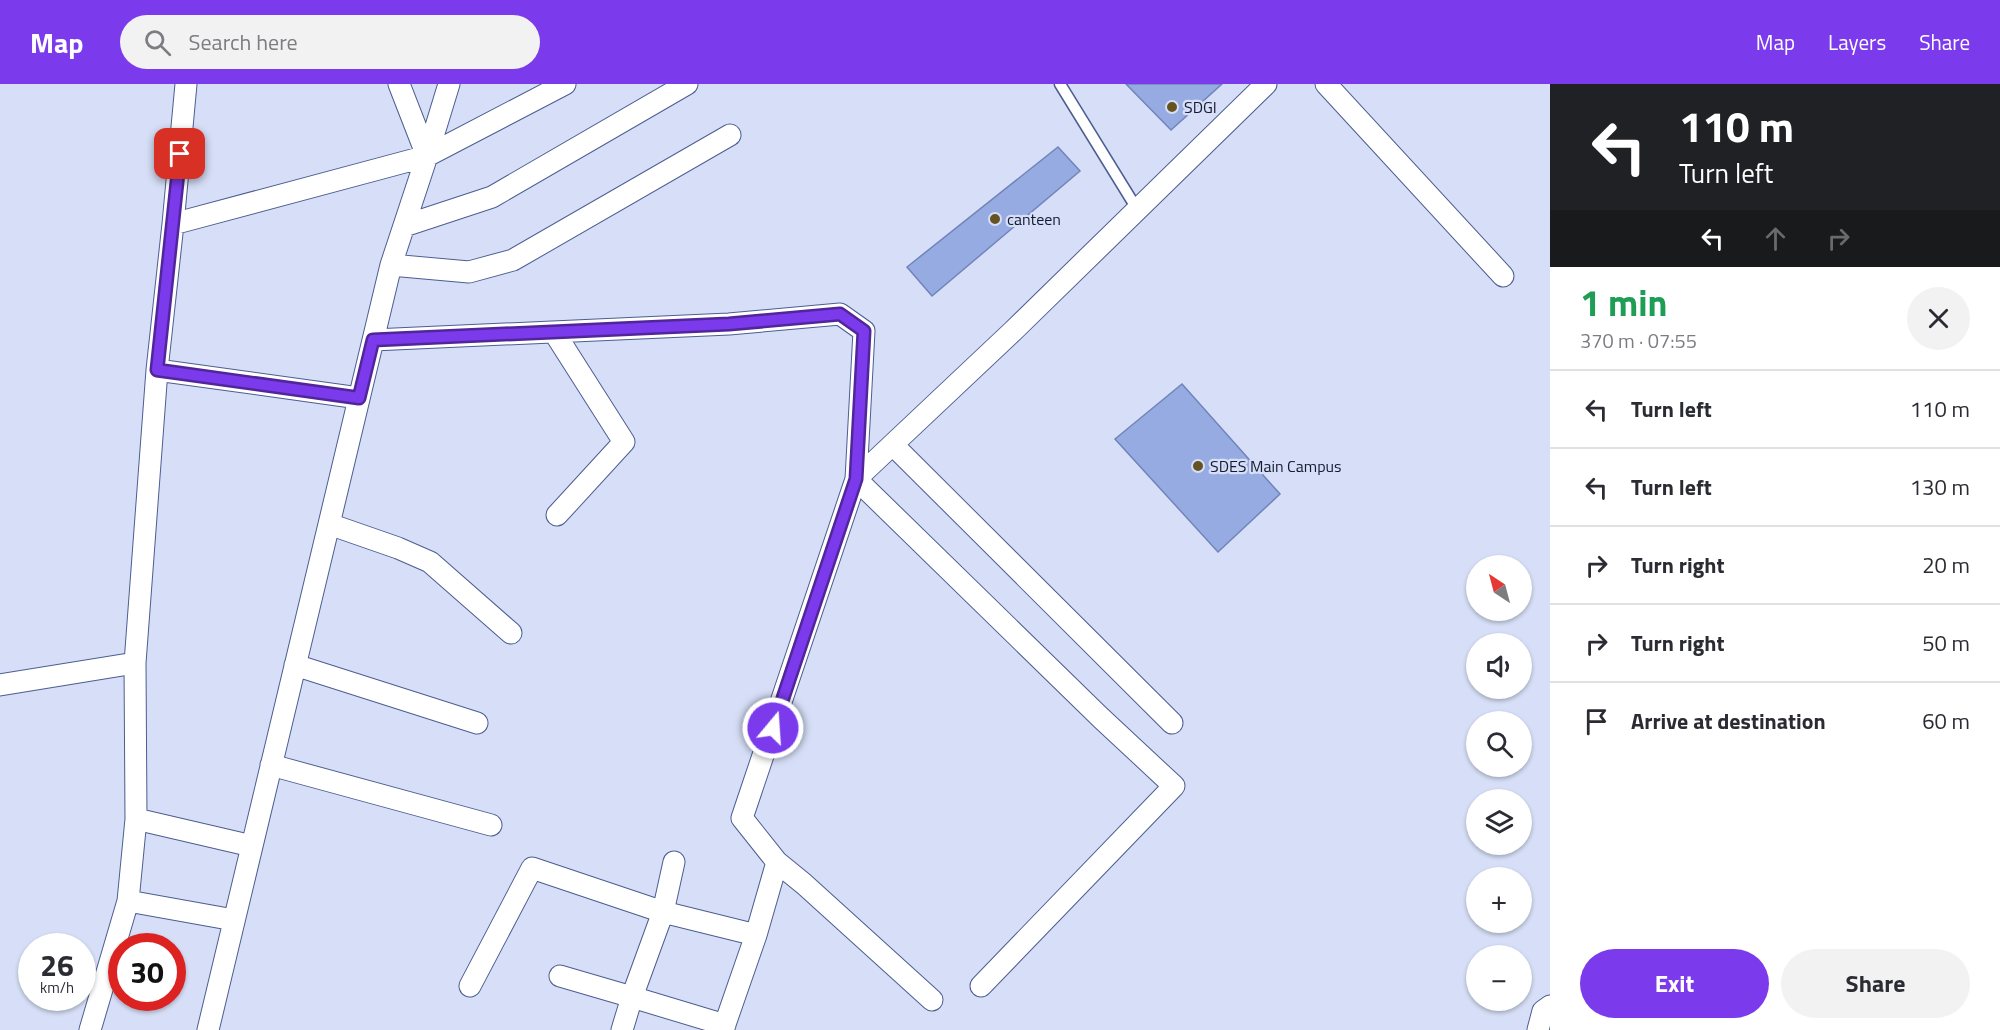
<!DOCTYPE html>
<html lang="en">
<head>
<meta charset="utf-8">
<style>
	:root { --surface:#fff; --page:#f2f2f3; --text:#2b2b33; --muted:#7c7c81; --line:#e1e1e2; --accent:#7c3aed }
	body { margin:0; font-family:"Titillium Web",sans-serif; background:var(--page); color:var(--text); height:100vh; display:flex; flex-direction:column; font-size:22px; white-space:nowrap }
	* { box-sizing:border-box; margin:0 }
	p { font-size:20px; color:var(--muted) }
	.icon { flex:none; width:33px; height:33px; fill:none; stroke:currentColor; stroke-width:2; stroke-linecap:round; stroke-linejoin:round }
	.map { position:relative; flex:1; overflow:hidden }
	.details { display:flex; flex-direction:column; background:var(--surface); width:450px }
	.details>* { flex:none }
	.hud { background:#202124; color:#fff; overflow:hidden }
	.needle { width:39px; rotate:324deg }
	.controls { position:absolute; left:1466px; top:471px; display:grid; gap:12px }
	.controls a { display:grid; place-items:center; width:66px; height:66px; border-radius:50%; background:var(--surface); box-shadow:0 2px 4px #0004; font-size:30px }
	.speed { position:absolute; left:18px; top:849px; display:flex; gap:12px; font-size:30px; font-weight:700; text-align:center }
	.speed>* { display:grid; place-content:center; width:78px; height:78px; border-radius:50%; background:var(--surface); box-shadow:0 2px 4px #0004; line-height:1 }
	.speed small { font-size:15px; font-weight:400 }
	.speed .limit { border:9px solid #d22; background:#fff; color:#111 }
	.pin { position:absolute; display:grid; place-items:center; width:51px; height:51px; color:#fff; margin:-26px; border-radius:12px; box-shadow:0 3px 9px #0006 }
	.me { position:absolute; width:66px; margin:-33px; rotate:18deg; stroke-linejoin:round; filter:drop-shadow(0 0 4px #0008) }
	.turn { display:flex; align-items:center; gap:21px; height:126px; padding:0 30px; font-size:27px }
	.turn .icon { width:78px; height:78px; stroke-width:2.5 }
	.turn b { display:block; font-size:42px; line-height:51px }
	.lanes { display:flex; align-items:center; height:57px; padding:0 30px; background:#0003; justify-content:center; gap:30px; direction:ltr }
	.lanes .off { opacity:.35 }
	.round { display:grid; place-items:center; flex:none; width:63px; height:63px; border-radius:32px; background:var(--page) }
	.headline { display:flex; align-items:center; justify-content:space-between; height:102px; padding:0 30px }
	h1 { font-size:36px; font-weight:700; line-height:45px; color:#1e9e55 }
	.cta { display:flex; gap:12px; margin-top:auto; padding:12px 30px }
	.cta a { flex:1; height:69px; border-radius:36px; background:var(--accent); color:#fff; font-size:24px; font-weight:700; line-height:69px; text-align:center }
	.cta a+a { background:var(--page); color:var(--text) }
	ul { padding:0; list-style:none }
	li { display:flex; align-items:center; gap:18px; height:78px; padding:0 30px; border-top:2px solid var(--line) }
	li div { flex:1 }
	li b { display:block; font-size:22px }
	li em { font-style:normal }
	header { display:flex; align-items:center; gap:36px; box-sizing:border-box; height:84px; padding:0 30px; background:var(--accent); color:#fff }
	header strong { font-size:28px }
	nav { display:flex; gap:33px; margin-inline-start:auto; font-size:21px }
	.search { width:420px; height:54px; background:var(--page); display:flex; align-items:center; gap:15px; box-sizing:border-box; padding:0 21px; border-radius:33px; color:var(--muted); font-size:22px }
	main { display:flex; flex:1; min-height:0 }
	.map>svg:first-child { display:block }
</style>
</head>
<body>
<header>
<strong>Map</strong>
<div class="search"><svg class="icon" aria-label="search" viewBox="0 0 24 24"><circle cx="10" cy="10" r="6"/><path d="M15 15l6 6"/></svg>Search here</div>
<nav><a>Map</a><a>Layers</a><a>Share</a></nav>
</header>
<main>
<div class="map">
<svg width="1550" height="946" viewBox="0 0 1550 946">
	<rect width="100%" height="100%" fill="#d6dff7"/>
	<path fill="#97abe3" stroke="#7184ba" stroke-width="1.5" d="M 1126,0 L 1222,0 L 1171,46 Z
		M 1058,63 L 1080,87 L 932,212 L 907,183 Z
		M 1182,300 L 1280,410 L 1218,468 L 1115,355 Z"/>
	<g fill="none" stroke-linecap="round" stroke-linejoin="round">
		<defs>
			<path id="service" d="M 1060,0 L 1137,125"/>
			<path id="minor" d="M 186,0 L 173,140 L 427,72 L 565,0
				M 399,0 L 427,72
				M 1326,0 L 1503,192
				M 404,142 L 492,113 L 687,0
				M 391,181 L 469,188 L 513,176 L 730,51
				M 554,248 L 624,358 L 557,431
				M 373,256 L 729,240 L 840,230 L 864,247 L 856,395 L 1101,634 L 1174,702 L 981,902
				M 157,286 L 359,314
				M 893,361 L 1172,639
				M 329,440 L 398,464 L 430,478 L 511,549
				M 295,581 L 477,639
				M 0,601 L 135,579
				M 271,681 L 491,741
				M 136,735 L 252,762
				M 674,778 L 663,828 L 632,913 L 725,941
				M 777,778 L 804,800 L 932,916
				M 128,817 L 234,836
				M 560,892 L 632,913 L 622,946
				M 470,902 L 532,784 L 663,828 L 756,851
				M 90,946 L 128,817 L 136,735 L 135,579 L 157,286 L 173,140
				M 208,946 L 391,181 L 427,72 L 449,0
				M 723,946 L 756,851 L 777,778 L 742,734 L 856,395 L 1013,247 L 1266,0
				M 1538,946 L 1543,927 L 1550,922"/>
		</defs>
		<use href="#service" stroke="#4c5d90" stroke-width="13"/>
		<use href="#minor" stroke="#4c5d90" stroke-width="23"/>
		<use href="#service" stroke="#fff" stroke-width="10"/>
		<use href="#minor" stroke="#fff" stroke-width="21"/>
	</g>
	<g fill="none" stroke-linecap="round" stroke-linejoin="round">
		<defs>
			<path id="route" d="M 180,70 L 157,286 L 359,314 L 373,256 L 729,240 L 840,230 L 864,247 L 856,395 L 773,644"/>
		</defs>
		<use href="#route" stroke="#51269a" stroke-width="15"/>
		<use href="#route" stroke="#7c3aed" stroke-width="10"/>
	</g>
	<g fill="#655321" stroke="#d6dff7" stroke-width="2">
		<circle cx="1172" cy="23" r="6"/>
		<circle cx="995" cy="135" r="6"/>
		<circle cx="1198" cy="382" r="6"/>
	</g>
	<g text-anchor="middle" stroke-width="4.5" stroke-linejoin="round" paint-order="stroke">
		<g font-size="16" fill="#141b30" stroke="#d6dff7" text-anchor="start">
			<text x="1184" y="29">SDGI</text>
			<text x="1007" y="141">canteen</text>
			<text x="1210" y="388">SDES Main Campus</text>
		</g>
	</g>
</svg>
<div class="controls">
<a><svg class="needle" viewBox="-14 -14 28 28"><path d="M0-13l5 13h-10z" fill="#e53935"/><path d="M0 13l5-13h-10z" fill="#7c7c81"/></svg></a>
<a><svg class="icon" aria-label="sound" viewBox="0 0 24 24"><path d="M4 9h4l5-4v14l-5-4H4zM17 9q2 3 0 6"/></svg></a>
<a><svg class="icon" aria-label="search" viewBox="0 0 24 24"><circle cx="10" cy="10" r="6"/><path d="M15 15l6 6"/></svg></a>
<a><svg class="icon" aria-label="layers" viewBox="0 0 24 24"><path d="M12 4l9 5-9 5-9-5zM3 14l9 5 9-5"/></svg></a>
<a>+</a>
<a>−</a>
</div>
<div class="speed"><div>26<small>km/h</small></div><div class="limit">30</div></div>
<div class="pin" style="left:180px;top:70px;background:#d93025"><svg class="icon" aria-label="arrive" viewBox="0 0 24 24"><path d="M6 21V4h12l-3 4 3 4H6"/></svg></div>
<svg class="me" style="left:773px;top:644px" viewBox="-20 -20 40 40"><circle r="17" fill="#7c3aed" stroke="#fff" stroke-width="3"/><path d="M0-11L8 9 0 5-8 9z" fill="#fff"/></svg>
</div>
<section class="details">
<div class="hud">
<div class="turn"><svg class="icon" aria-label="left" viewBox="0 0 24 24"><path d="M17 20v-9H6M10 6l-5 5 5 5"/></svg><div><b>110 m</b>Turn left</div></div>
<div class="lanes"><svg class="icon" aria-label="left" viewBox="0 0 24 24"><path d="M17 20v-9H6M10 6l-5 5 5 5"/></svg><svg class="icon off" aria-label="ahead" viewBox="0 0 24 24"><path d="M12 20V5M6 11l6-6 6 6"/></svg><svg class="icon off" aria-label="right" viewBox="0 0 24 24"><path d="M7 20v-9h11M14 6l5 5-5 5"/></svg></div>
</div>
<div class="headline"><div><h1>1 min</h1><p>370 m · 07:55</p></div><a class="round"><svg class="icon" aria-label="close" viewBox="0 0 24 24"><path d="M6 6l12 12M18 6L6 18"/></svg></a></div>
<ul>
<li><svg class="icon" aria-label="left" viewBox="0 0 24 24"><path d="M17 20v-9H6M10 6l-5 5 5 5"/></svg><div><b>Turn left</b></div><em>110 m</em></li>
<li><svg class="icon" aria-label="left" viewBox="0 0 24 24"><path d="M17 20v-9H6M10 6l-5 5 5 5"/></svg><div><b>Turn left</b></div><em>130 m</em></li>
<li><svg class="icon" aria-label="right" viewBox="0 0 24 24"><path d="M7 20v-9h11M14 6l5 5-5 5"/></svg><div><b>Turn right</b></div><em>20 m</em></li>
<li><svg class="icon" aria-label="right" viewBox="0 0 24 24"><path d="M7 20v-9h11M14 6l5 5-5 5"/></svg><div><b>Turn right</b></div><em>50 m</em></li>
<li><svg class="icon" aria-label="arrive" viewBox="0 0 24 24"><path d="M6 21V4h12l-3 4 3 4H6"/></svg><div><b>Arrive at destination</b></div><em>60 m</em></li>
</ul>
<div class="cta"><a>Exit</a><a>Share</a></div>
</section>
</main>
</body>
</html>
